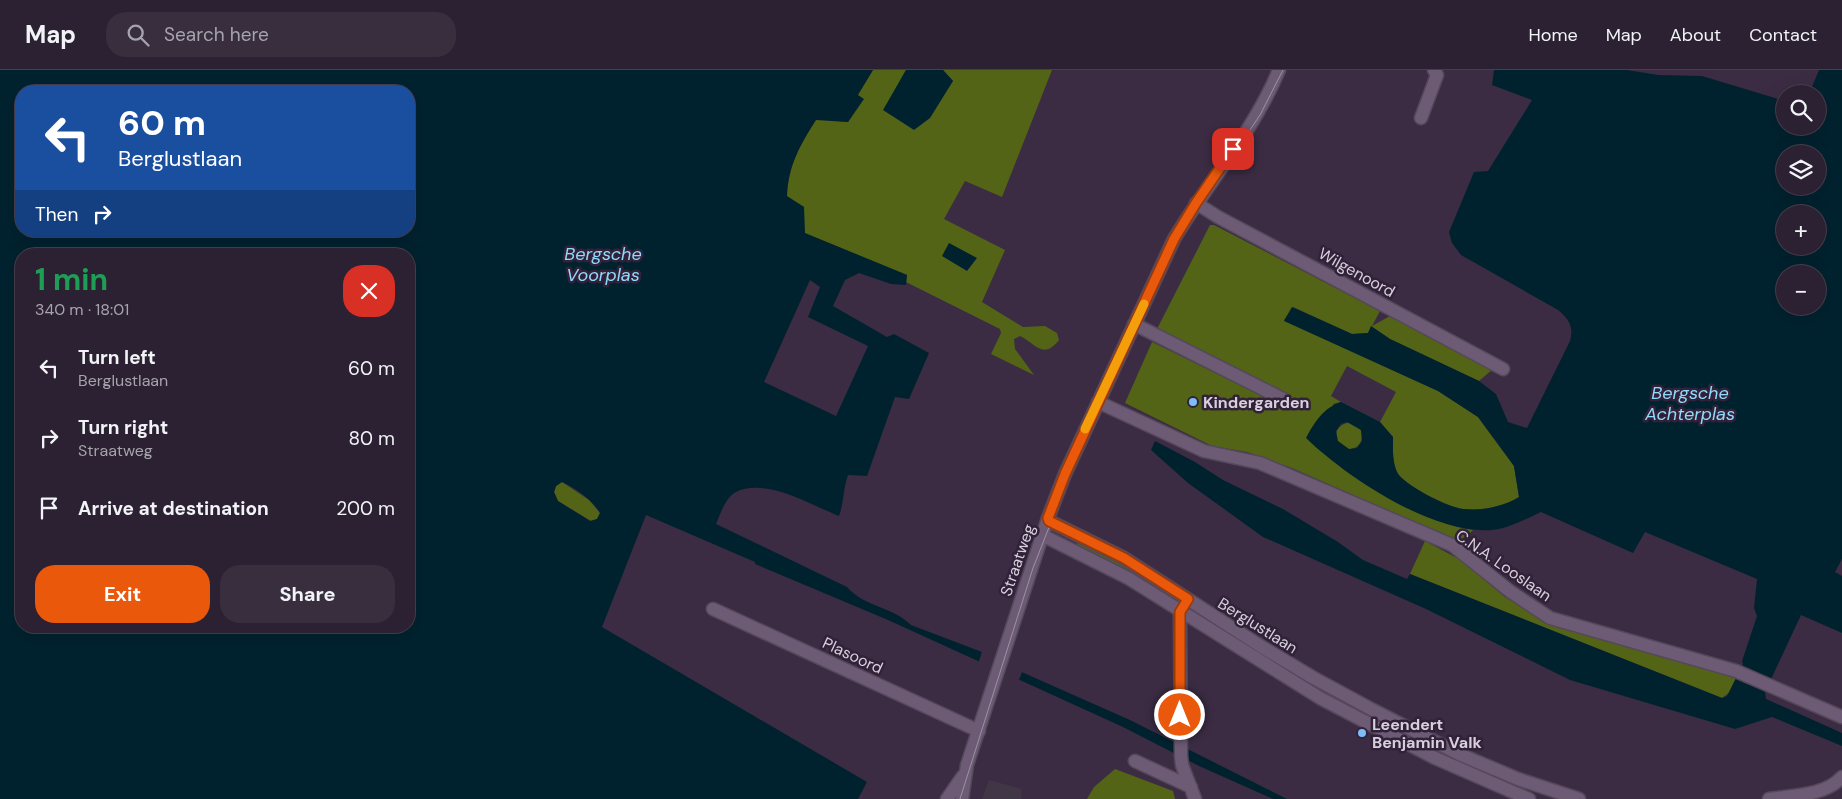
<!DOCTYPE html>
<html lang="en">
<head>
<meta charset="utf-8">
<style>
	:root { --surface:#2c2132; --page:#382e3e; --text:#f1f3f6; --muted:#a6a3ac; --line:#483e4d; --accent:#ea580c }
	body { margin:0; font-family:"DM Sans",sans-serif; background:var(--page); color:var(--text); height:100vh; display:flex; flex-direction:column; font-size:19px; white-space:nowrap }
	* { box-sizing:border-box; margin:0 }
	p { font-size:16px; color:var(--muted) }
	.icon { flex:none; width:28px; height:28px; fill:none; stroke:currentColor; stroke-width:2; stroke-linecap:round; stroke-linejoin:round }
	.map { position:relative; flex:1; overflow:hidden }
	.drawer { position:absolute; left:15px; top:178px; width:400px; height:385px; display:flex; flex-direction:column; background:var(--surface); border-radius:20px; box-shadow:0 5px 20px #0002,0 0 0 1px var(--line) }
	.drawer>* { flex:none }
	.guide { position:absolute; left:15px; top:15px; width:400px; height:152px; border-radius:20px; box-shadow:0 5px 20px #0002,0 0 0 1px var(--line); background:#1a4fa0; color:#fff; overflow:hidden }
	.tools { position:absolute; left:1776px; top:15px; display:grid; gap:10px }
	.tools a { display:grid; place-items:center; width:50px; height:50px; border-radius:50%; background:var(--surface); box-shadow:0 5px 20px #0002,0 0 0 1px var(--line); font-size:25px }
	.pin { position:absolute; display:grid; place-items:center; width:42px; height:42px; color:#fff; margin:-21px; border-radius:10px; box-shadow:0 2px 8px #0006 }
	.me { position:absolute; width:55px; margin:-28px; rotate:0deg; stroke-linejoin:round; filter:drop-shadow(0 0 4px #0008) }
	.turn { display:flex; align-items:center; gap:18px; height:105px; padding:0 20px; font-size:22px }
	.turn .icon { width:65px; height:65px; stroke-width:2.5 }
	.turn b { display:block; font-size:35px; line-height:42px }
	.then { display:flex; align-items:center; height:48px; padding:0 20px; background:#0003; gap:10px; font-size:19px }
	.round { display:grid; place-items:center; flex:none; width:52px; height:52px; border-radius:20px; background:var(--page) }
	.summary { display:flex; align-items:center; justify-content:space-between; height:85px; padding:0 20px }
	h1 { font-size:30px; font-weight:700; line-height:38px; color:#1e9e55 }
	.action { display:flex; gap:10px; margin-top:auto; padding:10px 20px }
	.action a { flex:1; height:58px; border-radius:20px; background:var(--accent); color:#fff; font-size:20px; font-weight:700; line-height:58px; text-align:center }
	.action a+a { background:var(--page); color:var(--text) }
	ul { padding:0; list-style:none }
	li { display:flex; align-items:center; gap:15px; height:70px; padding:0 20px }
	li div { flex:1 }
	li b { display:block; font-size:19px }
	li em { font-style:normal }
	header { display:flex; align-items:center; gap:30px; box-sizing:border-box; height:70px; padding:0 25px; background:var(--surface); border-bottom:1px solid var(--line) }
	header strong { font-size:24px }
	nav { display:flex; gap:28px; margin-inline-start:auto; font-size:18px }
	.search { width:350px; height:45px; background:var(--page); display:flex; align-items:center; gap:12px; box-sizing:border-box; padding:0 18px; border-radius:20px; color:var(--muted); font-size:19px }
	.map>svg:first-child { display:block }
</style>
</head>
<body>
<header>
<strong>Map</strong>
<div class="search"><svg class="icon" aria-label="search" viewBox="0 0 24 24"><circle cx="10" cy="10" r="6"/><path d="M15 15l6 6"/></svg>Search here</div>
<nav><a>Home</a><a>Map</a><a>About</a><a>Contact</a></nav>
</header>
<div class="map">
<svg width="1842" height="729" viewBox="0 0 1842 729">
	<rect width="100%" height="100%" fill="#3b2c43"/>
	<path fill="#403646" d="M 989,710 L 1022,719 L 1021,729 L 982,729 Z"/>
	<path fill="#536416" d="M 873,0 L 906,0 L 884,40 L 944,23 L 953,11 L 943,0 L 1052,0 L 1002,127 L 965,111 L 944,149 L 1005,180 L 982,232 L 1023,257 L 1045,256 L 1057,263 L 1059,270 C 1043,290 1036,274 1020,266 L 1014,269 L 1015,279 L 1034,305 L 991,284 L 1001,263 L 1000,259 L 906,212 L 907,205 L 804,163 L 804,137 L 787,127 C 788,96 800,75 816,49 L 848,52 L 863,29 L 857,25 Z
		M 1210,155 L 1214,155 L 1380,241 L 1372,256 L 1390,246 L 1493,299 L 1479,311 L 1390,269 L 1372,257 L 1368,263 L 1352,264 L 1293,237 L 1284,250 L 1438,321 L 1478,347 L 1514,396 L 1519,427 C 1503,437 1482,441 1463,439 C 1449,438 1402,414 1397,402 C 1392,391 1393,378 1393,367 L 1380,352 L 1396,322 L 1347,296 L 1331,326 L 1341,332 L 1333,334 L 1335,391 C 1374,423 1423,450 1473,460 L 1462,471 L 1457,471 L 1292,398 L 1247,382 L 1212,376 L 1125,333 L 1152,272 L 1293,341 L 1298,331 L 1157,259 Z
		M1336 366a13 13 0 1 1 26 0a13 13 0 1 1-26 0Z
		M 562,412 L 589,430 L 600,443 L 597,449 L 591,451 L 558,431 L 554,422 L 556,416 Z
		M 1078,471 L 1105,483 L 1158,514 L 1155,520 L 1076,477 Z
		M 1425,471 L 1459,489 L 1505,527 L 1539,548 L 1566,559 L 1720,601 L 1736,609 L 1730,622 L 1722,628 L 1410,504 Z
		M 1115,699 L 1173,721 L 1175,729 L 1087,729 L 1094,717 Z"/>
	<path fill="#00222f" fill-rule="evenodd" d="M 0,0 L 873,0 L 858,25 L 864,29 L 848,52 L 816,50 C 800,75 788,96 787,126 L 804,137 L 805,163 L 907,205 L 906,215 L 891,214 L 859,203 L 845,210 L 833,236 L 887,267 L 894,264 L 929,283 L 909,329 L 895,327 L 867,406 L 848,405 C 843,419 844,433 839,446 C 811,435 765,407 736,422 C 726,427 720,444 716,454 L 847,517 C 866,538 892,536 911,555 L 982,582 L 981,584 L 1130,650 L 1287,729 L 1273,729 L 1199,696 L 1123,657 L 888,550 L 755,494 L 755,492 L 646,445 L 602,557 L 867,712 L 858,729 L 0,729 ZM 21,21 L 409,21 L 409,161 L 21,161 ZM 21,184 L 409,184 L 409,556 L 21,556 ZM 810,210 L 820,217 L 808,247 L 868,276 L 836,346 L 764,312 ZM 562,412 C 575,418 593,430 600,443 L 597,449 L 590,451 L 558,431 L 554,422 L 556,416 Z
		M 906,0 L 943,0 L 953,11 L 930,48 L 914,60 L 883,40 Z
		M 1494,0 L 1627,0 L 1658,5 L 1702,6 L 1785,31 L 1785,56 L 1818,56 L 1818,24 L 1809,24 L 1819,0 L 1842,0 L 1842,489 L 1835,502 L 1842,506 L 1842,563 L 1801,545 L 1765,622 L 1766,629 L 1842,663 L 1842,676 L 1772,647 L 1735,659 L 1570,610 L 1426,539 L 1263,467 L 1188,413 L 1151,380 L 1155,371 L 1195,392 L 1223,410 L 1283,439 L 1338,472 L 1363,490 L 1407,509 L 1410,504 L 1722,628 L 1727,626 L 1743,594 L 1742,591 L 1757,546 L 1754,538 L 1757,509 L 1645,462 L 1633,483 L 1541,442 C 1528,448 1513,456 1499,459 C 1440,470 1346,407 1306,368 C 1314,353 1324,337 1341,332 L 1380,352 L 1393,367 C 1393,378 1392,391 1397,402 C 1402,414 1449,438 1463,439 C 1481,441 1503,437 1519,427 L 1514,396 L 1478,347 L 1438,321 L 1284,251 L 1292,237 L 1352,264 L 1368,263 L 1371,256 L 1390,269 L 1479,311 L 1496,324 L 1508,352 L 1527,358 L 1570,271 C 1574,257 1569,249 1558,240 L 1461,185 L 1452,173 L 1449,162 L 1474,102 L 1488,101 L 1532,30 L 1492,15 ZM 1785,84 L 1818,84 L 1818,116 L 1785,116 ZM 1785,144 L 1818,144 L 1818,176 L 1785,176 ZM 1785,204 L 1818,204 L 1818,236 L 1785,236 ZM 1347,352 L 1361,360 L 1362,371 L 1357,378 L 1349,379 L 1338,371 L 1336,361 L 1341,354 Z
		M 949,173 L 977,188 L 967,201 L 942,186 Z"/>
	<path fill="#3b2c43" d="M 983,579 L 984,583 L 1023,600 L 1018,612 L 978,594 Z"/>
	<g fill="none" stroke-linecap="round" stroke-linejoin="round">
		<defs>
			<path id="minor" d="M 1421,48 L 1437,5 L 1434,0
				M 1196,133 L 1218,147 L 1503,299
				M 1134,254 L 1285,330
				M 1098,332 L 1204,381 L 1260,393 L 1452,475 L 1511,522 L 1550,548 L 1736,601 L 1842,647
				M 1048,448 L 1049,451 L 1124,488 L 1262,577 L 1312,607 L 1373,640 L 1459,684 L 1518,709 L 1579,729
				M 1041,467 L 1044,466 L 1128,508 L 1320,628 L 1435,688 L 1529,729
				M 713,539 L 979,661
				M 1180,542 L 1181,686 L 1182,695 L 1195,729
				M 1135,691 L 1191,717
				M 1769,729 C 1793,725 1825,726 1842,707"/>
			<path id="tertiary" d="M 947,729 L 963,706
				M 962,729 L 967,695 L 1048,448 L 1065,404 L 1174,169 C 1208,112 1254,61 1279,0"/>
		</defs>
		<use href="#minor" stroke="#55485b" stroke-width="15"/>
		<use href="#tertiary" stroke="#55485b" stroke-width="15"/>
		<use href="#minor" stroke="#6d5b75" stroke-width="12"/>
		<use href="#tertiary" stroke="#6d5b75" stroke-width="12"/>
		<path stroke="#9d92a3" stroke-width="1" d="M 960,729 L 1033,498 L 1083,371 L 1183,159 L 1260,45 L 1283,0"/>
	</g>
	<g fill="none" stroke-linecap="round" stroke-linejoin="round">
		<defs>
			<path id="route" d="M 1180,645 L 1180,542 L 1188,529 L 1124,488 L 1049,451 L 1048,448 L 1065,404 L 1174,169 L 1196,133 L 1233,79"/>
		</defs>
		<use href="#route" stroke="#983908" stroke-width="12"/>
		<use href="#route" stroke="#ea580c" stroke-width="9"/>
		<path stroke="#f59e0b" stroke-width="9" d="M 1085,359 L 1144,234"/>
	</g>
	<g fill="#7fbdf9" stroke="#312239" stroke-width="2">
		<circle cx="1193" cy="332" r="5"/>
		<circle cx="1362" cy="663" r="5"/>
	</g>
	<g text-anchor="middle" stroke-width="5" stroke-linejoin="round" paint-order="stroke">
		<g font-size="16" fill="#d8cfdd" stroke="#312239">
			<text transform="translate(1357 202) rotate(29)" y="6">Wilgenoord</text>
			<text transform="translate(1017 490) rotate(-71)" y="6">Straatweg</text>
			<text transform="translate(1504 495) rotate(35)" y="6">C.N.A. Looslaan</text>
			<text transform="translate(1258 555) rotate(32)" y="6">Berglustlaan</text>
			<text transform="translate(853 585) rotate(25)" y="6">Plasoord</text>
		</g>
		<g font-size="16" font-weight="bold" fill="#d8cfdd" stroke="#312239" text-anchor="start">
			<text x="1203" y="338">Kindergarden</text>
			<text x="1372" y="660">Leendert<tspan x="1372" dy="18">Benjamin Valk</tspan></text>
		</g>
		<g font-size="18" font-style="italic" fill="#91dafc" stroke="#312239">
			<text x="603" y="190">Bergsche<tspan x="603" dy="21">Voorplas</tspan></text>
			<text x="1690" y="329">Bergsche<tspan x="1690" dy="21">Achterplas</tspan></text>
		</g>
	</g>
</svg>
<div class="tools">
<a><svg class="icon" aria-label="search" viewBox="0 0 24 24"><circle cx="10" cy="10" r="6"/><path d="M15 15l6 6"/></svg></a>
<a><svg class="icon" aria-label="layers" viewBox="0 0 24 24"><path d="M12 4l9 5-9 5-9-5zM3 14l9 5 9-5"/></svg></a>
<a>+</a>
<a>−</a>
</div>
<div class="pin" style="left:1233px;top:79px;background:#d93025"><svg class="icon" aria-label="arrive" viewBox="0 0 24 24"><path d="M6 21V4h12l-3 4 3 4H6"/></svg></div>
<svg class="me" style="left:1180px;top:645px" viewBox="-20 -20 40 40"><circle r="17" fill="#ea580c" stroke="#fff" stroke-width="3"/><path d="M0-11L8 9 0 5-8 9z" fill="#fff"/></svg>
<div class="guide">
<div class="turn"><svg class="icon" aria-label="left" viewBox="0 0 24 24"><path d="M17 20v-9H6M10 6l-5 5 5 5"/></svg><div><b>60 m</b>Berglustlaan</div></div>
<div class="then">Then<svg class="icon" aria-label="right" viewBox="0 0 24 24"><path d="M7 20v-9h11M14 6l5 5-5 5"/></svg></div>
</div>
<section class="drawer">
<div class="summary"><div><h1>1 min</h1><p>340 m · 18:01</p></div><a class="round" style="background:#d93025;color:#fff"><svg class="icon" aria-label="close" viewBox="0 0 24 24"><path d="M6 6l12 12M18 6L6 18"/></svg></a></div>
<ul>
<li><svg class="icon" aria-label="left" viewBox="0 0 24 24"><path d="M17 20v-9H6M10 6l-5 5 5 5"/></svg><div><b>Turn left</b><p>Berglustlaan</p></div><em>60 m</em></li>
<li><svg class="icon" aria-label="right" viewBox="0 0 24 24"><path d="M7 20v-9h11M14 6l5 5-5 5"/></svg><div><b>Turn right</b><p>Straatweg</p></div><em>80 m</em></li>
<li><svg class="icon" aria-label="arrive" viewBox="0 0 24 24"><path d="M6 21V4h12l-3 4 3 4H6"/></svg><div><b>Arrive at destination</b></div><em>200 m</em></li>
</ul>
<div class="action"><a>Exit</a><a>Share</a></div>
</section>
</div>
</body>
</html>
